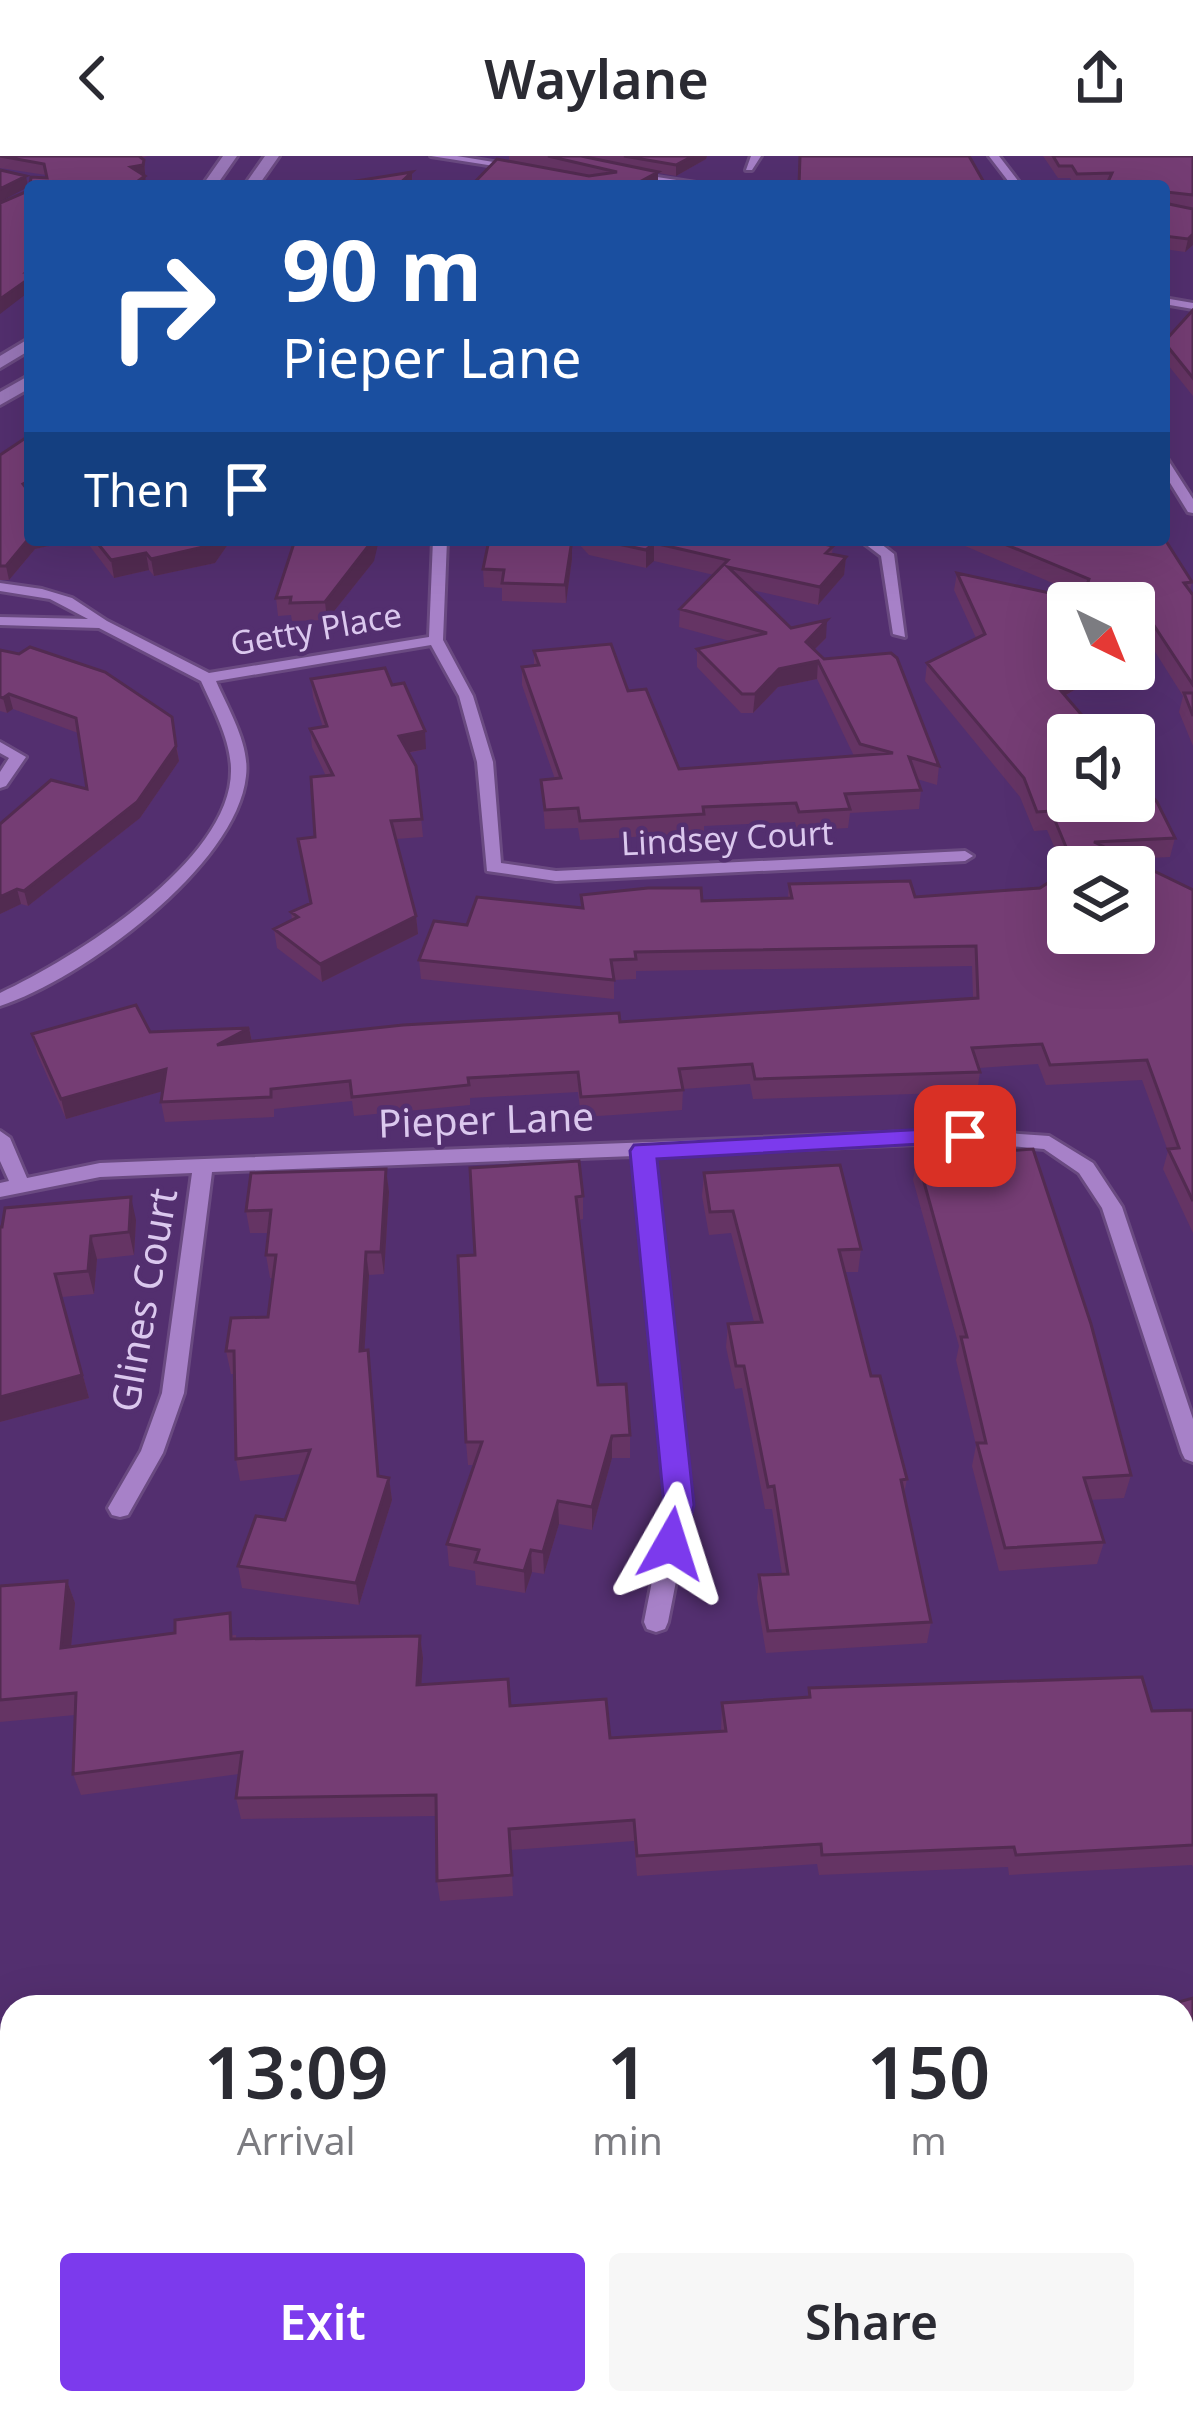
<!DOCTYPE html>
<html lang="en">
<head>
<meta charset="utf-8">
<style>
	:root { --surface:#fff; --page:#f7f7f7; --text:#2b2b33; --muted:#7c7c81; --accent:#7c3aed }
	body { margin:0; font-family:"Noto Sans",sans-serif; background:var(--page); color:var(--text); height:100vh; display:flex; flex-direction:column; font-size:45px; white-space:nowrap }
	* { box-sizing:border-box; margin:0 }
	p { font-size:39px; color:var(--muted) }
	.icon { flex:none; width:66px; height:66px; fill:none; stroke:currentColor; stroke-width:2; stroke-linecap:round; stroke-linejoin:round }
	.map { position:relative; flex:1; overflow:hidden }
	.drawer { position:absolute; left:0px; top:1839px; width:1194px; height:420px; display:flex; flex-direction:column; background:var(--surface); border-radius:36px 36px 0 0; box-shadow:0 12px 48px #0002 }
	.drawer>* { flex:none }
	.guide { position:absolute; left:24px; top:24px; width:1146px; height:366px; border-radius:12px; box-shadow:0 12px 48px #0002; background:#1a4fa0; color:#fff; overflow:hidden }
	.needle { width:78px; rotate:137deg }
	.buttons { position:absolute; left:1047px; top:426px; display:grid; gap:24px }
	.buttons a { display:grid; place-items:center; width:108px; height:108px; border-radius:12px; background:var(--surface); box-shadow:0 12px 48px #0002; font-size:60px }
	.pin { position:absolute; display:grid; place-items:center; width:102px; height:102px; color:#fff; margin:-51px; border-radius:24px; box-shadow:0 6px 18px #0006 }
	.me { position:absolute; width:132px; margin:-66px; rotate:6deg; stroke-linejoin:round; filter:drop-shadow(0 0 9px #0008) }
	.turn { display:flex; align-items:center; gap:42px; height:252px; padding:0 60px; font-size:54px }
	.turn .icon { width:156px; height:156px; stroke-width:2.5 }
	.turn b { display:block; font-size:84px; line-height:102px }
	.then { display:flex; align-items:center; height:114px; padding:0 60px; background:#0003; gap:24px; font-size:45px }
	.eta { display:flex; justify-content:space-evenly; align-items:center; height:204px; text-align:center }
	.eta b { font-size:72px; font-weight:600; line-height:84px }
	.primary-button { display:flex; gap:24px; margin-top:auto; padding:24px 60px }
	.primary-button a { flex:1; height:138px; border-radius:12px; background:var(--accent); color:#fff; font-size:48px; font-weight:600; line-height:138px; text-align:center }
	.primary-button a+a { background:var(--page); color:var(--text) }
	header { display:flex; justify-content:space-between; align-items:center; height:156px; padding:0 60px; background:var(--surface); font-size:54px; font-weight:600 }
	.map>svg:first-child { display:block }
</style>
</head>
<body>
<header><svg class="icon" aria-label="back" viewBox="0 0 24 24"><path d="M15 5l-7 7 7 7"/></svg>Waylane<svg class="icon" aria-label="share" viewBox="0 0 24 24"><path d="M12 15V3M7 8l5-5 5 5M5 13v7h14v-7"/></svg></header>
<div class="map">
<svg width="1193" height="2259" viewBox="0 0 1193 2259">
	<rect width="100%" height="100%" fill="#532f6f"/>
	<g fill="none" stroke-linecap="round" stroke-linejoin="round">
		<defs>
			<path id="minor" d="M 431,0 L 457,0 L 524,11 L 519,14 Z
				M 751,0 L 761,0 L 752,14 L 746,14 Z
				M 989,0 L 999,0 L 1022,30 L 1012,30 Z
				M 631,17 L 696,27 L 701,30 L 628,22 Z
				M 1164,142 L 1193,147 L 1193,153 L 1164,148 Z
				M 1164,303 L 1168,304 L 1193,343 L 1193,357 L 1188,356 L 1164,317 Z
				M 433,384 L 447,384 L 443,484 L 473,540 L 493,606 L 501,707 L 556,715 L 965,695 L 973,700 L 965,705 L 556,725 L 487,715 L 477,606 L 459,540 L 431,489 L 216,525 C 228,553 250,588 246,620 C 237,710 81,824 0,850 L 0,837 C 73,803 234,704 231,612 C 230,582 213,552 201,525 L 99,472 L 0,469 L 0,461 L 88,463 L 50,443 L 0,435 L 0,427 L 42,433 L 72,442 L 107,465 L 209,517 L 429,481 Z
				M 860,384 L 876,384 L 894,398 L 905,481 L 893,478 L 881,400 Z
				M 0,586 L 26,601 L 6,630 L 0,632 L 0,616 L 9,602 L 0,597 Z
				M 965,974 L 1049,980 L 1093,1007 L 1122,1051 L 1193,1263 L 1193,1306 L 1185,1303 L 1182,1297 L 1102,1052 L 1079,1017 L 1044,993 L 965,986 L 653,999 L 691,1349 L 668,1466 L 665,1473 L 656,1476 L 647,1473 L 644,1466 L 667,1349 L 634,1000 L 212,1016 L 184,1237 L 163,1297 L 128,1359 L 120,1361 L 112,1359 L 108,1352 L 141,1295 L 162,1237 L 192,1017 L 100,1021 L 0,1041 L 0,1027 L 9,1025 L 0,1005 L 0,975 L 10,982 L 27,1022 L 100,1007 Z"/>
			<path id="major" d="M 223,0 L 237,0 L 216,30 L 202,30 Z
				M 265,0 L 279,0 L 258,30 L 244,30 Z
				M 30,182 L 30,194 L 0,212 L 0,200 Z
				M 30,219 L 30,232 L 0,249 L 0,236 Z"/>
		</defs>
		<use href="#minor" stroke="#6a4a81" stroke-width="6"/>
		<use href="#major" stroke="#6a4a81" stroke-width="6"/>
		<use href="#minor" fill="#a781c8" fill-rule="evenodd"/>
		<use href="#major" fill="#9977b8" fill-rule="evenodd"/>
	</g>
	<path fill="#653464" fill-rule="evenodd" d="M 0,0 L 148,0 L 142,2 L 144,4 L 145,20 L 47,22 L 46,19 L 0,12 Z
		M 509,0 L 707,0 L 706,3 L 676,20 L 658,17 L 658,30 L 471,30 L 509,5 Z
		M 1043,0 L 1193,0 L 1193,89 L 1185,96 L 1164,93 L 1164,30 L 1075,30 L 1070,22 L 1058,22 Z
		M 1193,154 L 1193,240 L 1164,204 L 1164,186 Z
		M 30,272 L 30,384 L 62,387 L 35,393 L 9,424 L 0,424 L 0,299 L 26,281 L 25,275 Z
		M 88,384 L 231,384 L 215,407 L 154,420 L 149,414 L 114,422 L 89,389 Z
		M 575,384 L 806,384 L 833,390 L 832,398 L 846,401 L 844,419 L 818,449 L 752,434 L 791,472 L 826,482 L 814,494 L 939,610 L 937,629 L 917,623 L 921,634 L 919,653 L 850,657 L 848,672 L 797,675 L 795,666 L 704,670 L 704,677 L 580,684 L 578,672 L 545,673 L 541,624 L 555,623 L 522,529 L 522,511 L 534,510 L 534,495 L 628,535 L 679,613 L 854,600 L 817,523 L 778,531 L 753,557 L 741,557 L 697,511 L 697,493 L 730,485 L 679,471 L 680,453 L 714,419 L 654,405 L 646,412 L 589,399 Z
		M 951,384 L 1164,384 L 1192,426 L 1190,434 L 1193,439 L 1193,590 L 1179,556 L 1183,540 L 1147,483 L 1134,490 L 1134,447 L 1079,520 L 1076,533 L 1065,540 L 1175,682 L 1170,701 L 1130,703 L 1193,734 L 1193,1077 L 1163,1013 L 1168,995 L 1142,924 L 1046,929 L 1038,908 L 979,912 L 980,916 L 977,936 L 753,943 L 750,928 L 683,933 L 682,954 L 614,959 L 581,961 L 578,936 L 470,942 L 470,949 L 354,960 L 352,945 L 274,953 L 274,961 L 165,966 L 161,946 L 163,935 L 66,963 L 37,897 L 32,878 L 150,876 L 249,872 L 252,885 L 620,866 L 973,842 L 972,810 L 636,815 L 636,823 L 614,824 L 614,843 L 421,823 L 419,804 L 467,769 L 581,751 L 581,739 L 702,745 L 788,742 L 789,728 L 915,741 L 1040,732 L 1065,716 L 1047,674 L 1034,675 L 1020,641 L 925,525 L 927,507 L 976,482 L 954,434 L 957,417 L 1082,444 L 1083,440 ZM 1068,711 L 1134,711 L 1068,777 Z
		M 572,403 L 566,447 L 502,445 L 502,432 L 484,431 L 483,413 Z
		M 374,405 L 327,464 L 292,465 L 291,459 L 278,460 L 276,442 Z
		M 0,494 L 172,561 L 179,605 L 140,662 L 28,750 L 21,748 L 0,758 L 0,668 L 87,633 L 78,577 L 13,553 L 7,557 L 0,555 Z
		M 311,523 L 392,529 L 426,593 L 409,597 L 416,610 L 423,681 L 396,683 L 416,760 L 418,778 L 322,826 L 277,792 L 274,773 L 292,764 L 291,756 L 310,747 L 298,683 L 315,681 L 326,620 L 312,591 L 310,573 L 323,571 L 313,541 Z
		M 917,1001 L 1131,1319 L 1124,1342 L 1090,1344 L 1104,1386 L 1097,1408 L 999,1415 L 972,1310 L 976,1289 L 956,1204 L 959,1190 L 913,1024 Z
		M 579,1005 L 583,1040 L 583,1063 L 579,1064 L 598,1229 L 630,1279 L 630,1302 L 612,1302 L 592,1374 L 559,1368 L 544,1418 L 532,1416 L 525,1437 L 476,1429 L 475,1415 L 449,1410 L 447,1388 L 474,1309 L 468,1309 L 466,1286 L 475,1099 Z
		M 386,1013 L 389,1036 L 384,1118 L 369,1119 L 364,1195 L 368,1194 L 371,1217 L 379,1320 L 389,1322 L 392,1344 L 359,1449 L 242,1432 L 238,1410 L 285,1364 L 301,1318 L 240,1325 L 236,1303 L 234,1218 L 231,1218 L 226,1195 L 268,1161 L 273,1122 L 270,1122 L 266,1099 L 269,1077 L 250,1077 L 246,1055 Z
		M 704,1017 L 861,1093 L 858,1116 L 845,1116 L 871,1220 L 907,1323 L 904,1338 L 931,1466 L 927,1487 L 766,1497 L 757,1442 L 759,1419 L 782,1418 L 772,1353 L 765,1353 L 742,1232 L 735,1233 L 726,1191 L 728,1168 L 754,1166 L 731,1077 L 709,1079 L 702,1040 Z
		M 136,1064 L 134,1099 L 97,1103 L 94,1138 L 62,1141 L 89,1242 L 0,1266 L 0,1071 Z
		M 67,1425 L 75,1447 L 71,1491 L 236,1479 L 236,1483 L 420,1480 L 423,1502 L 421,1529 L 510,1550 L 610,1582 L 721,1576 L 722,1547 L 808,1541 L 809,1532 L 1152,1555 L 1193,1554 L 1193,1711 L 1192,1709 L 1009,1719 L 1008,1711 L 819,1719 L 817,1708 L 637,1720 L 634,1685 L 511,1694 L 513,1740 L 440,1745 L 437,1725 L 436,1660 L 241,1663 L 236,1642 L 239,1618 L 81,1639 L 73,1618 L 75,1559 L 0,1566 L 0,1430 Z
		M 12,1982 L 12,2130 L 0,2131 L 0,1983 Z
		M 446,2247 L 482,2247 L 478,2259 Z"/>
	<path fill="#522b51" d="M 693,0 L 707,0 L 706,3 L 676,20 L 676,9 Z
		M 144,4 L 146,30 L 131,30 L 131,11 Z
		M 412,16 L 412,27 L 410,30 L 397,30 Z
		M 658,16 L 658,30 L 632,30 Z
		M 26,20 L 28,31 L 0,46 L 0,33 Z
		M 1193,78 L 1193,89 L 1185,96 L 1188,83 Z
		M 30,106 L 30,135 L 0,158 L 0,143 Z
		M 30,381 L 30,384 L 61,384 L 62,387 L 35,393 L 9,424 L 6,410 Z
		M 216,384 L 231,384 L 215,407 L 154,420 L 151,403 Z
		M 373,384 L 379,384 L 374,405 L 327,464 L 325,446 Z
		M 572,385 L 572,403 L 566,447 L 565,429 Z
		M 654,387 L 654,405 L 646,412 L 646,394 Z
		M 146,397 L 149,414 L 114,422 L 111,404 Z
		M 846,401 L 844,419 L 818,449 L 820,431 Z
		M 827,464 L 826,482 L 804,504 L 806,486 Z
		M 1151,465 L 1147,483 L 1134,490 L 1134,474 Z
		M 818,505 L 817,523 L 778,531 L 753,557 L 755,538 L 779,513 Z
		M 1068,513 L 1092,513 L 1079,520 L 1076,533 L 1052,547 L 1055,528 Z
		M 9,538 L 13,553 L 7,557 L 3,542 Z
		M 425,575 L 426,593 L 400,598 L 399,580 Z
		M 176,590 L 179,605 L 140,662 L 28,750 L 24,735 Z
		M 17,733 L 21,748 L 0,758 L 0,741 Z
		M 416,760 L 418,778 L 322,826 L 320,808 Z
		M 249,872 L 253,891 L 217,889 Z
		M 166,913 L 170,933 L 66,963 L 61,943 Z
		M 386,1013 L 389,1036 L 384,1118 L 381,1096 Z
		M 131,1041 L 136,1064 L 134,1099 L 129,1076 Z
		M 91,1080 L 97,1103 L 94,1138 L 88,1115 Z
		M 366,1096 L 369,1119 L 363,1218 L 360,1195 Z
		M 55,1118 L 89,1242 L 0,1266 L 0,1241 Z
		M 612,1280 L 612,1302 L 592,1374 L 592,1351 Z
		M 389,1322 L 392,1344 L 359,1449 L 356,1427 Z
		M 558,1345 L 559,1368 L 544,1418 L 543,1396 Z
		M 531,1394 L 532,1416 L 525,1437 L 524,1415 Z
		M 67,1425 L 75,1447 L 69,1514 L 61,1492 Z
		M 420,1480 L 423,1502 L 420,1551 L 417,1529 Z
		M 1193,2131 L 1193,2147 L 1182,2151 L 1182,2135 Z"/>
	<path fill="#753d74" stroke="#522b51" stroke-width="3" d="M 0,0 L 139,0 L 144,4 L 143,9 L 131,11 L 145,20 L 131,30 L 30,30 L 31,21 L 47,22 L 44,8 Z
		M 548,0 L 581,0 L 658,16 L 632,30 L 471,30 L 497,3 L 589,20 L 617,16 Z
		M 624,0 L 693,0 L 676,9 Z
		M 800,0 L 969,0 L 986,30 L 799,30 Z
		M 1053,0 L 1193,0 L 1193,39 L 1167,36 L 1164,42 L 1164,30 L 1106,30 L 1112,17 L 1077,18 L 1072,10 L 1059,10 Z
		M 0,14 L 26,20 L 0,33 Z
		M 412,16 L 397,30 L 325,30 Z
		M 30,34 L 30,106 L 28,107 L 30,108 L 30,114 L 27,116 L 30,116 L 30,122 L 0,143 L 0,47 Z
		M 1164,47 L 1193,53 L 1193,78 L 1188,83 L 1164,80 Z
		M 1193,154 L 1193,222 L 1164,186 Z
		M 30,279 L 30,324 L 23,328 L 30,337 L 30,381 L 6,410 L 0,410 L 0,299 Z
		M 1164,382 L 1192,426 L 1184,427 L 1193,439 L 1193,529 L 1151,465 L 1134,474 L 1134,447 L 1068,447 L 1068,513 L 1080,515 L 1055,528 L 1099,579 L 1068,579 L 1068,645 L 1134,645 L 1134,619 L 1157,646 L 1175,682 L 1094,686 L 1193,734 L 1193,1045 L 1168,993 L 1179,992 L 1147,904 L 1050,909 L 1042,888 L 972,892 L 980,916 L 755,923 L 752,908 L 679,913 L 683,934 L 614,939 L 581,941 L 578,916 L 468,922 L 469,929 L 352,941 L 350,925 L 271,933 L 271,941 L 161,946 L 166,913 L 61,943 L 32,878 L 136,849 L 150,876 L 249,872 L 217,889 L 403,869 L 619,857 L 620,866 L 978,842 L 976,790 L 635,796 L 636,803 L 611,804 L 614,824 L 419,804 L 434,765 L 467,769 L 477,741 L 583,752 L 581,739 L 648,732 L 701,732 L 702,745 L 792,742 L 789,728 L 910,725 L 915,741 L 1040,732 L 1068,714 L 1068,777 L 1134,777 L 1134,711 L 1072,711 L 1074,710 L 1051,655 L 1037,656 L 1024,622 L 927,507 L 985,478 L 957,417 L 1082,444 L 1089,423 L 995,384 L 1164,384 Z
		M 95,384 L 216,384 L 212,389 L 151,403 L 146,397 L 111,404 Z
		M 295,384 L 373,384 L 325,446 L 290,447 L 291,441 L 276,442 Z
		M 489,384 L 572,384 L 565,429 L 502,427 L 504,414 L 483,413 Z
		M 600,384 L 806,384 L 833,390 L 826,397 L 846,401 L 820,431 L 728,411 L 791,472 L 827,464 L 806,486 L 824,503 L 891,497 L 897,502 L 939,610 L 909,601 L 921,634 L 845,638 L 850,653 L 799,656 L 796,647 L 703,651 L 704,658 L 580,665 L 578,652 L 545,654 L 541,624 L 561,622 L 522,511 L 539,509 L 534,495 L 611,488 L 628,535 L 646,533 L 679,613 L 893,597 L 860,588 L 818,505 L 779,513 L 755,538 L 742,538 L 697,493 L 767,477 L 680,453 L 728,404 L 654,387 L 646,394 Z
		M 30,491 L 105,516 L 172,561 L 176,590 L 137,646 L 24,735 L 17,733 L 0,741 L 0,668 L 51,624 L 87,633 L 76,562 L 9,538 L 3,542 L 0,541 L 0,494 L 19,498 Z
		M 385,512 L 392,529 L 404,527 L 425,575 L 399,580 L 416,610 L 422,663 L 391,665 L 416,760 L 320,808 L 274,773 L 298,761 L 291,756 L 311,747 L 298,683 L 315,681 L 311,621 L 333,619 L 310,573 L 327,570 L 311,523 Z
		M 1184,537 L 1193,537 L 1193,560 Z
		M 1033,993 L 1091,1168 L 1131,1319 L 1084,1322 L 1104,1386 L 1005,1392 L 977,1287 L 986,1287 L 961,1181 L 967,1181 L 917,1001 Z
		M 579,1005 L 583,1040 L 576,1041 L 598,1229 L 626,1228 L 630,1279 L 612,1280 L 592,1351 L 558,1345 L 543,1396 L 531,1394 L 524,1415 L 475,1406 L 479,1394 L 447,1388 L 482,1286 L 466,1286 L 458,1100 L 475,1099 L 470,1012 Z
		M 840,1009 L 861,1093 L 839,1094 L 871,1220 L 880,1220 L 907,1323 L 901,1324 L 931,1466 L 768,1475 L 759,1419 L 788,1418 L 774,1330 L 768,1331 L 744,1210 L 736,1210 L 728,1168 L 762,1166 L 733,1055 L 710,1056 L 704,1017 Z
		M 386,1013 L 381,1096 L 366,1096 L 360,1195 L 368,1194 L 378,1320 L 389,1322 L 356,1427 L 238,1410 L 256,1360 L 285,1364 L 310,1294 L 236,1303 L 234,1195 L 226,1195 L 231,1162 L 268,1161 L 276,1099 L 266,1099 L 271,1054 L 246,1055 L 251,1017 Z
		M 131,1041 L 129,1076 L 91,1080 L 88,1115 L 55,1118 L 82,1219 L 0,1241 L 0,1071 L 2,1071 L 5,1052 Z
		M 67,1425 L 61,1492 L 175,1477 L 175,1464 L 230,1457 L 231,1483 L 420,1480 L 417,1529 L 508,1523 L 510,1550 L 606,1543 L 610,1582 L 726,1575 L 722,1547 L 810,1541 L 809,1532 L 1142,1521 L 1152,1555 L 1193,1554 L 1193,1689 L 1016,1699 L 1014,1691 L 822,1699 L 821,1688 L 637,1700 L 634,1664 L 509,1673 L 512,1719 L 437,1725 L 436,1639 L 236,1642 L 242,1596 L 73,1618 L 76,1537 L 0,1544 L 0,1430 Z
		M 1193,1842 L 1193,2131 L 1182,2135 L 1182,1851 L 1161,1851 Z
		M 12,1982 L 12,2112 L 0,2113 L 0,1983 Z
		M 529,2247 L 735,2247 L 747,2259 L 519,2259 Z"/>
	<path fill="#7c3aed" stroke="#51269a" stroke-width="3" d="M 965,971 L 978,980 L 974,985 L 657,1003 L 694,1349 L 682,1397 L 661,1397 L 656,1388 L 664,1349 L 630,995 L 634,989 Z"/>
	<g text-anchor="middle" stroke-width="9" stroke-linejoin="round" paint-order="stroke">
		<g font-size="33" fill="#dbc8ee" stroke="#532f6f">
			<text transform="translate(316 473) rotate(-10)" y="12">Getty Place</text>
			<text transform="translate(727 682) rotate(-3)" y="12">Lindsey Court</text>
		</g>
		<g font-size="39" fill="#dbc8ee" stroke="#532f6f">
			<text transform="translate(486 964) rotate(-2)" y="14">Pieper Lane</text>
			<text transform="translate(144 1144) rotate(-80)" y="14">Glines Court</text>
		</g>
	</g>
</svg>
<div class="buttons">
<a><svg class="needle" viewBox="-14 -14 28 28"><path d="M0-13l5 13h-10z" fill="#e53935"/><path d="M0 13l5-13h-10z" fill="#7c7c81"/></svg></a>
<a><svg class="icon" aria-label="sound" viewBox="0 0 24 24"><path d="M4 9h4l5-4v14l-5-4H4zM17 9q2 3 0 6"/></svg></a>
<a><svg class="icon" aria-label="layers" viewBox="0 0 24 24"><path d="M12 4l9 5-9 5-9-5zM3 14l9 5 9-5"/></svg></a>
</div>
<div class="pin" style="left:965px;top:980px;background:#d93025"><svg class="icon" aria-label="arrive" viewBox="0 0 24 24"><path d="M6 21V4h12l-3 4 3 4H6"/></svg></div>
<svg class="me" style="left:671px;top:1388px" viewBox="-20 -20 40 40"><path d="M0-17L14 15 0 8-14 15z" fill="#7c3aed" stroke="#fff" stroke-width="4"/></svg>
<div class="guide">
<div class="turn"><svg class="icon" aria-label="right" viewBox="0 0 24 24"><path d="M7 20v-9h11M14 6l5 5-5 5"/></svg><div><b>90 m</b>Pieper Lane</div></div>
<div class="then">Then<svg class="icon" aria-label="arrive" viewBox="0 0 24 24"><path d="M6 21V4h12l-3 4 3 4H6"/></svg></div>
</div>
<section class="drawer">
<div class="eta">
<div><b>13:09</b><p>Arrival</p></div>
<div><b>1</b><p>min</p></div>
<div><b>150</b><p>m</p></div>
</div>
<div class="primary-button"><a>Exit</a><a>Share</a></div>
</section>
</div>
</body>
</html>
